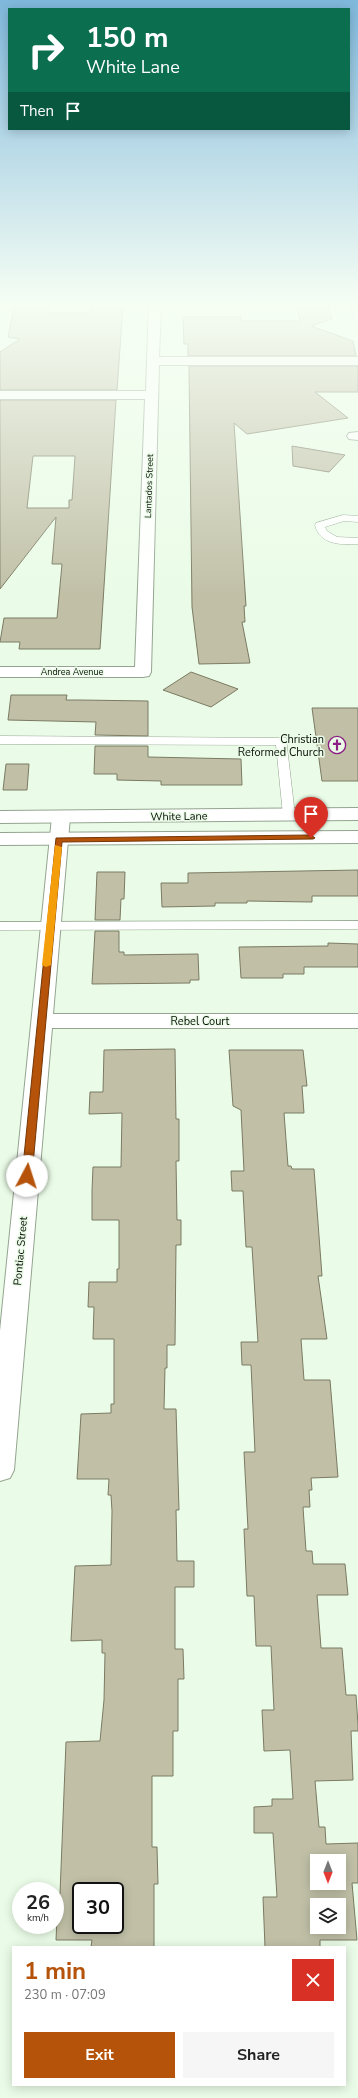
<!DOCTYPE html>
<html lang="en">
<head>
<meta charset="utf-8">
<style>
	:root { --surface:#fff; --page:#f6f6f6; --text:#222; --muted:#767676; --accent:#b45309 }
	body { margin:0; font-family:"Nunito Sans",sans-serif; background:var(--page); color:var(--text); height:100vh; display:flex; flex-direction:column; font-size:15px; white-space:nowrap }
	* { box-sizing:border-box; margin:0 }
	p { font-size:13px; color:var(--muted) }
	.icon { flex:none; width:22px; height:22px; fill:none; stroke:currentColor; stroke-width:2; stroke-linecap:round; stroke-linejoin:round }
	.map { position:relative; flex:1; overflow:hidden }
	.sheet { position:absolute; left:12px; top:1946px; width:334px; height:140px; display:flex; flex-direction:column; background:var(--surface); border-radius:0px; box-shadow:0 2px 10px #0003 }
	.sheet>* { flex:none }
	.banner { position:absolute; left:8px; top:8px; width:342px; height:122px; border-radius:0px; box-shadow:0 2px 10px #0003; background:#0b6e4f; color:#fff; overflow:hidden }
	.needle { width:26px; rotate:180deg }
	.buttons { position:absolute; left:310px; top:1854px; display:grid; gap:8px }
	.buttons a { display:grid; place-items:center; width:36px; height:36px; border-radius:0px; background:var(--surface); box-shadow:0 2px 10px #0003; font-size:20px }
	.speed { position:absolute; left:12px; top:1882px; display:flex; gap:8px; font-size:20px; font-weight:700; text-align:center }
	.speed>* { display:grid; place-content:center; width:52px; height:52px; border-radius:50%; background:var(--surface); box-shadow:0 2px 10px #0003; line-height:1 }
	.speed small { font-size:10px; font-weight:400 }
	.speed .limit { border:2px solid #111; border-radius:6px; background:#fff; color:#111 }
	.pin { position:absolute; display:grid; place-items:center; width:34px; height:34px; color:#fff; margin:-41px -17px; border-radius:50% 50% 50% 0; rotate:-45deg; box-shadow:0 0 4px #0007 }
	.pin .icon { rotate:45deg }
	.me { position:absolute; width:44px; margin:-22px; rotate:5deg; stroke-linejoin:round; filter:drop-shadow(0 0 3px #0008) }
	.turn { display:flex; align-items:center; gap:14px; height:84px; padding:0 12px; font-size:18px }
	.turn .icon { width:52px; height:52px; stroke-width:2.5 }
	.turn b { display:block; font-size:28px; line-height:34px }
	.then { display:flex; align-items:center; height:38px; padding:0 12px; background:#0003; gap:8px; font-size:15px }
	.round { display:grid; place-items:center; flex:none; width:42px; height:42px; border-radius:0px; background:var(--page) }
	.overview { display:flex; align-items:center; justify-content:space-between; height:68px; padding:0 12px }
	h1 { font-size:24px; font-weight:700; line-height:30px; color:var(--accent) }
	.cta { display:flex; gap:8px; margin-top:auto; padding:8px 12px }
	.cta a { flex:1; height:46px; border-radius:0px; background:var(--accent); color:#fff; font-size:16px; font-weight:700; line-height:46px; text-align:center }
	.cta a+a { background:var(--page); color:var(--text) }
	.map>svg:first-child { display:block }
</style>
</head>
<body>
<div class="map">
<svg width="358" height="2098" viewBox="0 0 358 2098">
	<rect width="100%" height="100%" fill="#eafce7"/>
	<path fill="#c1c0a7" stroke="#7b7a63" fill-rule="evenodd" d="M 50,300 L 49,313 L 90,313 L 90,302 L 119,302 L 119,307 L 123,306 L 117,390 L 0,390 L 0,352 L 20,339 L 8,337 L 14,306 L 26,305 L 26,301 Z
		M 299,301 L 328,301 L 332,319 L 311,326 L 353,341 L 356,356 L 188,356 L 188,344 L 184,344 L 183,317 L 241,317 L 241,321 L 300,321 L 297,306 L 299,306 Z
		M 189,366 L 358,366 L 358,392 L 315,392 L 348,418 L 247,434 L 234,423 L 246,606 L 244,606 L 245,622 L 242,622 L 250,663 L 199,664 L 192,607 Z
		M 0,400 L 116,400 L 100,649 L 19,649 L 20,642 L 0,642 L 4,618 L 57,618 L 62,564 L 52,564 L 56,517 L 0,589 ZM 33,456 L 75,456 L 72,500 L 69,500 L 69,508 L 27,508 Z
		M 292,446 L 345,455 L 329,472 L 293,466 Z
		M 191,672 L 238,689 L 211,707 L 163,690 Z
		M 11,695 L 67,695 L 66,700 L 80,700 L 148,701 L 148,736 L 95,735 L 96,722 L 8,720 Z
		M 312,708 L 358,708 L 358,781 L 322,781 Z
		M 95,746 L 148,746 L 148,757 L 241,759 L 242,785 L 161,785 L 161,781 L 117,780 L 117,774 L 94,774 Z
		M 6,764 L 29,764 L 27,790 L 3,790 Z
		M 358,870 L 358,896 L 312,896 L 312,902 L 247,901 L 247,903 L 215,903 L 215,906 L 162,907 L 161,883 L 188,883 L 188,873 Z
		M 97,872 L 125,872 L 124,899 L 121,899 L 120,920 L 95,920 Z
		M 95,931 L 119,931 L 119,952 L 124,952 L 124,955 L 198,954 L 199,980 L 190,980 L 190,983 L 92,984 Z
		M 328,943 L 358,944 L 358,967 L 304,967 L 304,974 L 283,974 L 283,978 L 241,978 L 239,947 L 328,946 Z
		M 175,1049 L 176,1119 L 179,1119 L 179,1161 L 176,1161 L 177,1220 L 181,1220 L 181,1245 L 176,1245 L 175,1345 L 167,1345 L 167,1368 L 165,1368 L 164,1409 L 176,1409 L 179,1510 L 176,1510 L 177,1561 L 194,1561 L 194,1587 L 175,1587 L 175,1649 L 183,1649 L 184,1679 L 178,1679 L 178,1731 L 173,1731 L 173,1776 L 152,1776 L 152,1847 L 157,1847 L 158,1884 L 154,1884 L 154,1947 L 91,1947 L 92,1940 L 56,1940 L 58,1894 L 60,1894 L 66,1742 L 100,1741 L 104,1700 L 105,1653 L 102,1653 L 102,1640 L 71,1641 L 75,1566 L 111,1565 L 112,1511 L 111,1495 L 108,1495 L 109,1479 L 77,1479 L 81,1414 L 111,1413 L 111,1404 L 114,1404 L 114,1339 L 93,1339 L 94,1307 L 88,1307 L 89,1282 L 117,1282 L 117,1269 L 119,1269 L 119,1220 L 92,1220 L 92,1191 L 93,1167 L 121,1167 L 122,1113 L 89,1114 L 90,1092 L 103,1092 L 104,1050 ZM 81,1891 L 115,1891 L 115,1925 L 81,1925 Z
		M 229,1050 L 303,1050 L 307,1086 L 302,1086 L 304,1113 L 284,1113 L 288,1166 L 291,1166 L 292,1169 L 314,1169 L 322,1276 L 318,1276 L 327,1339 L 301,1339 L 304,1380 L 330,1380 L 338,1477 L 311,1478 L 312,1490 L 309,1490 L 310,1507 L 303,1507 L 306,1551 L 312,1551 L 313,1564 L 345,1564 L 348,1595 L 317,1595 L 321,1648 L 342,1648 L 346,1695 L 356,1695 L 358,1725 L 358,1731 L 351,1731 L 353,1780 L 315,1781 L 319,1827 L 325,1827 L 326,1844 L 358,1843 L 358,1883 L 352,1883 L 357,1940 L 320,1940 L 320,1947 L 265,1947 L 263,1897 L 277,1897 L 273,1833 L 254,1833 L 254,1807 L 272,1806 L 272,1799 L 293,1799 L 290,1750 L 264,1751 L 262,1710 L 274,1710 L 271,1646 L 256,1646 L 254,1596 L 247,1596 L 244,1529 L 248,1529 L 244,1452 L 255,1452 L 251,1365 L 242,1365 L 241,1342 L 258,1342 L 252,1247 L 246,1247 L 243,1191 L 232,1191 L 231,1171 L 244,1171 L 241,1110 L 233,1106 ZM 317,1861 L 339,1861 L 339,1883 L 317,1883 ZM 317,1905 L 339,1905 L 339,1927 L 317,1927 Z"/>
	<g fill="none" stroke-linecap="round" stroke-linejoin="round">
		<defs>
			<path id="service" d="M 350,300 L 358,300 L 358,321 L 354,319 Z
				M 343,515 L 358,516 L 358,522 L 344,521 L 325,527 L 327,531 L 337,537 L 358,538 L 358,544 C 341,545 320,545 315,525 L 316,523 Z
				M 0,736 L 286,738 L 295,815 L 289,819 L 283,815 L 276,745 L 0,744 Z
				M 358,921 L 358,929 L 0,930 L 0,922 Z"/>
			<path id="minor" d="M 149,300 L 256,302 L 262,305 L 256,308 L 161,308 L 159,357 L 358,357 L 358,365 L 159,365 L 151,672 L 149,676 L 143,677 L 0,677 L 0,667 L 135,667 L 145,399 L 0,399 L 0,391 L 146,391 Z
				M 358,432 L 358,440 L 349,439 L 347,436 L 349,433 Z
				M 61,811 L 68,813 L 70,817 L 53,1014 L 358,1014 L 358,1028 L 52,1028 L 14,1470 L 10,1478 L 0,1481 L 0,1331 L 52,817 L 54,813 Z"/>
			<path id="secondary" d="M 358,808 L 358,820 L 0,823 L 0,811 Z
				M 358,831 L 358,843 L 0,845 L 0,833 Z"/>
		</defs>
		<use href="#service" stroke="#94a490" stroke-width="1"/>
		<use href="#minor" stroke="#94a490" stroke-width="2"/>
		<use href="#secondary" stroke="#94a490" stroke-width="2"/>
		<use href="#service" fill="#fff" fill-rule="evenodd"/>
		<use href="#minor" fill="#fff" fill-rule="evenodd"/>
		<use href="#secondary" fill="#fff" fill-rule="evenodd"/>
	</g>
	<linearGradient id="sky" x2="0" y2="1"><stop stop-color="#7fb8dc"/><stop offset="0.51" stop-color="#f6fef4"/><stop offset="1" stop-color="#f6fef4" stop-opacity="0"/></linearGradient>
	<rect width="358" height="594" fill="url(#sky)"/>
	<path fill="#b45309" stroke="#753606" d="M 311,835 L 315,838 L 313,839 L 62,842 L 32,1176 L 27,1179 L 23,1178 L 22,1176 L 56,838 Z"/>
	<path fill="#f59e0b" d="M 55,845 L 62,847 L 51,965 L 46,967 L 42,965 Z"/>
	<defs>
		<symbol id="church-ring" viewBox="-11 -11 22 22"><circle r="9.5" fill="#eafce7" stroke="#8b1f84" stroke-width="1.5"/><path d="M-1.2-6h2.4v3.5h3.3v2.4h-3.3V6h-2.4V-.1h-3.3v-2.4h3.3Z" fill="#8b1f84"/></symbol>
	</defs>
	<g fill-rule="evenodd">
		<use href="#church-ring" x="327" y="735" width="20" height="20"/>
	</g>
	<g text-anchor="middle" stroke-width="3" stroke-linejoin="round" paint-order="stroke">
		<g font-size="9" fill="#080e07" stroke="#eafce7">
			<text transform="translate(149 486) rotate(-88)" y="3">Lantados Street</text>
			<text x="72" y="675">Andrea Avenue</text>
		</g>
		<g font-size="11" fill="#080e07" stroke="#eafce7" text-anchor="end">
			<text x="324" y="743">Christian<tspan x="324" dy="13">Reformed Church</tspan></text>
		</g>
		<g font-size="11" fill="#080e07" stroke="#eafce7">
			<text transform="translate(179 816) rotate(-1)" y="4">White Lane</text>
			<text x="200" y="1025">Rebel Court</text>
			<text transform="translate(20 1251) rotate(-85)" y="4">Pontiac Street</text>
		</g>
	</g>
</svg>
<div class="buttons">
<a><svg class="needle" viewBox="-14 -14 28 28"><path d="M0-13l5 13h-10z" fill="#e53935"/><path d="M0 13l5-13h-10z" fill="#767676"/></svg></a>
<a><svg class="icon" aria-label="layers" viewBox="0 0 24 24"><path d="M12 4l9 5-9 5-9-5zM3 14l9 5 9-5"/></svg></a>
</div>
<div class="speed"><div>26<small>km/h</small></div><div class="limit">30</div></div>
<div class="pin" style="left:311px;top:838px;background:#d93025"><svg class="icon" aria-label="arrive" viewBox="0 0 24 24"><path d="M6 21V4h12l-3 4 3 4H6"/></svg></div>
<svg class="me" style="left:27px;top:1176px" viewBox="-20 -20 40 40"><circle r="19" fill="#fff"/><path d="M0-13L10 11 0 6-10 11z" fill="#b45309"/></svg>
<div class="banner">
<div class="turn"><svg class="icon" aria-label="right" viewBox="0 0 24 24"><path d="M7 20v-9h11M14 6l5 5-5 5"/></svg><div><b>150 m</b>White Lane</div></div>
<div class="then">Then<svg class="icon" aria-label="arrive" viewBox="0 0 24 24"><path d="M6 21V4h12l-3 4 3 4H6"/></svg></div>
</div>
<section class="sheet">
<div class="overview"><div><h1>1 min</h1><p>230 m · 07:09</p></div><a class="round" style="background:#d93025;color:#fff"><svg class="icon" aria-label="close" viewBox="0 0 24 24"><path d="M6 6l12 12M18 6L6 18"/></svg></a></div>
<div class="cta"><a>Exit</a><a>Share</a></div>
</section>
</div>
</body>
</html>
